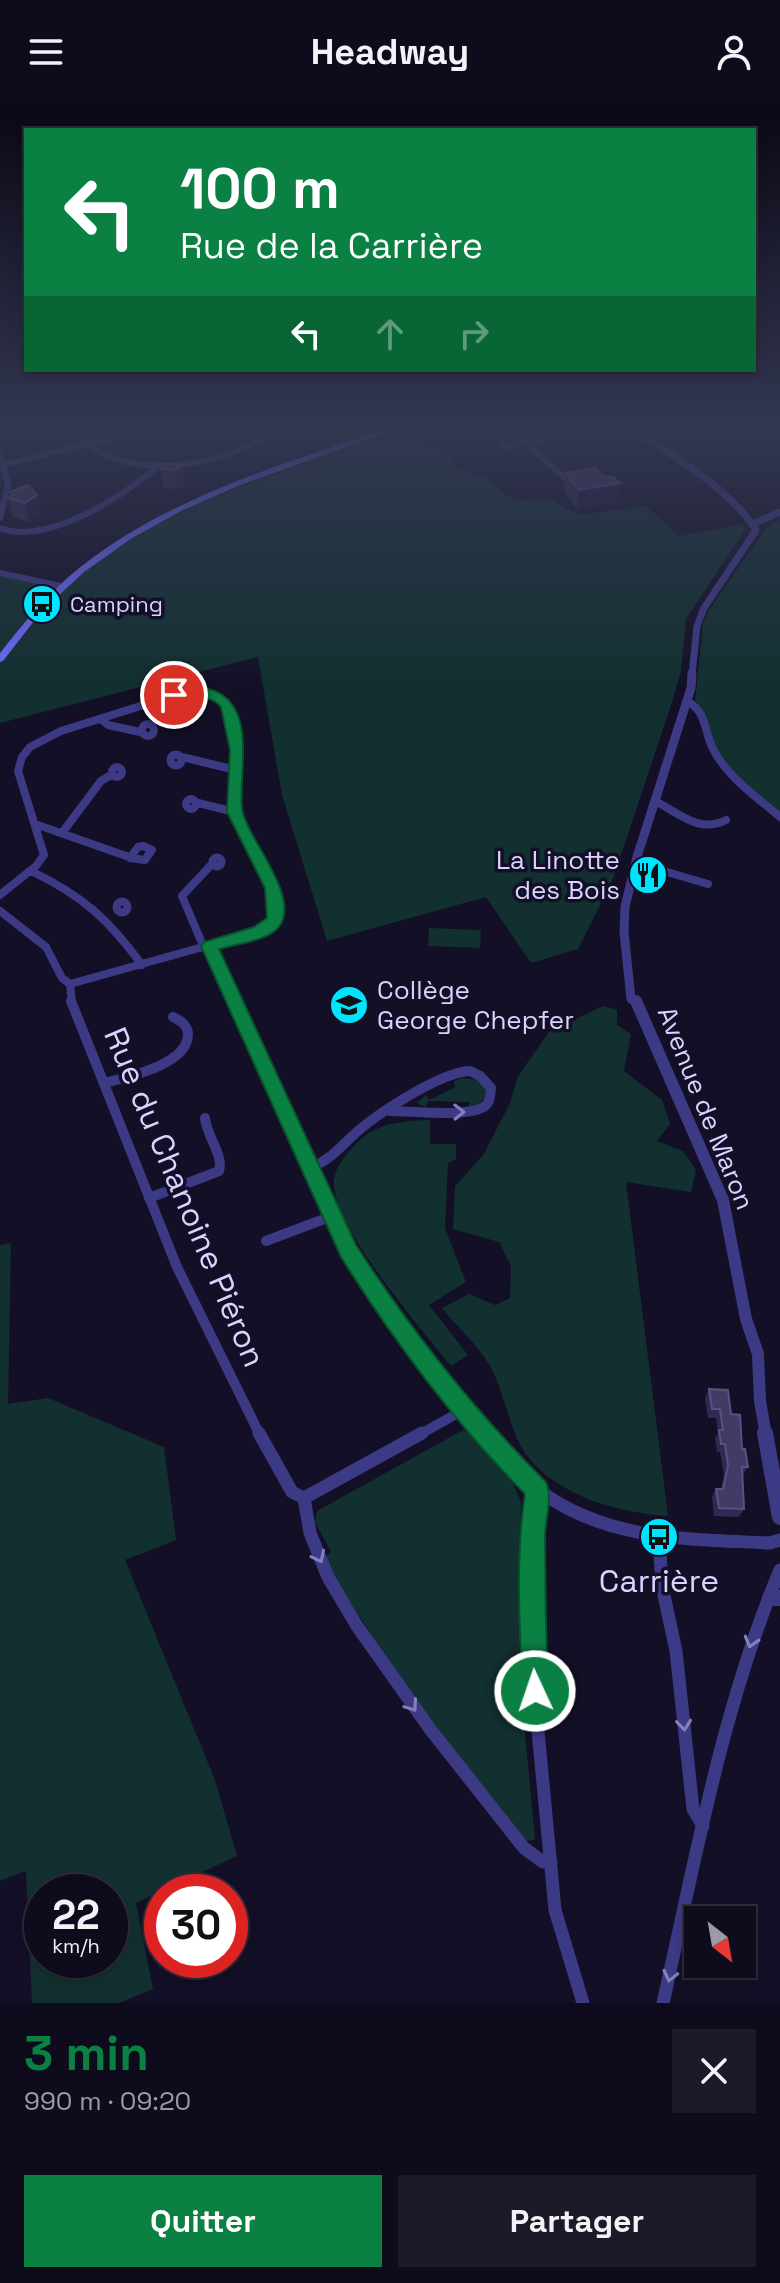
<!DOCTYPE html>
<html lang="fr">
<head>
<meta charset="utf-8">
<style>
	:root { --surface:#0e0b1c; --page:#1c1929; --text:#f1f3f6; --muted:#9b9ba3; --line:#2e2b3b; --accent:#0b8043 }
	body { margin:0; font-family:"Space Grotesk",sans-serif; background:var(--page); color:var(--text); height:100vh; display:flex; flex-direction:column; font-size:30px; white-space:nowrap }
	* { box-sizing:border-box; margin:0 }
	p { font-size:26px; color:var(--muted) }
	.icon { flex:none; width:44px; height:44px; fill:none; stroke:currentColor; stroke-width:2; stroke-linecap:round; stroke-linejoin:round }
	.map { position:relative; height:1899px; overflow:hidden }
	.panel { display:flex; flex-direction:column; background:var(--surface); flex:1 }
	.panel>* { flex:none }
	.guide { position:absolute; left:24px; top:24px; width:732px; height:244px; border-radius:0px; box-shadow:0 4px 12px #0003,0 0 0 2px var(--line); background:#0b8043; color:#fff; overflow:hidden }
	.needle { width:52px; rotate:149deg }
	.tools { position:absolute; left:684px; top:1802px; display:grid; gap:16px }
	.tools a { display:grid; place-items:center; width:72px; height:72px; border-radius:0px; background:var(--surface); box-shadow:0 4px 12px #0003,0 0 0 2px var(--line); font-size:40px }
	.speed { position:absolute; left:24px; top:1770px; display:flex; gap:16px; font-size:40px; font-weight:700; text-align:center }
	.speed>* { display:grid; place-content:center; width:104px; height:104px; border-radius:50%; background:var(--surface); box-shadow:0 4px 12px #0003,0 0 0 2px var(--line); line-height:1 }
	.speed small { font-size:20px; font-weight:400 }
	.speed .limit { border:12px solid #d22; background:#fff; color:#111 }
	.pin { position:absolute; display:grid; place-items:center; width:68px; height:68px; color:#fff; margin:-34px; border:4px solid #fff; border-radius:50%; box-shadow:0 2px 8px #0007 }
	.me { position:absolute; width:88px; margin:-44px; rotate:357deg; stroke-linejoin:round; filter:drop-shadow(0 0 6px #0008) }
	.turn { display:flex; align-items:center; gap:28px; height:168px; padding:0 24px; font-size:36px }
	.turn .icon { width:104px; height:104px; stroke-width:2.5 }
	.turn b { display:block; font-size:56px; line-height:68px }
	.lanes { display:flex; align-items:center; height:76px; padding:0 24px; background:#0003; justify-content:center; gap:40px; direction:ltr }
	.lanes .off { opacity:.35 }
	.round { display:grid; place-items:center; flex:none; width:84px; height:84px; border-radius:0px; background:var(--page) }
	.head { display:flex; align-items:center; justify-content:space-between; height:136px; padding:0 24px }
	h1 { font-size:48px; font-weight:700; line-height:60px; color:var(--accent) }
	.primary-button { display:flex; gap:16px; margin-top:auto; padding:16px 24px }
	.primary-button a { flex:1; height:92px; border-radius:0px; background:var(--accent); color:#fff; font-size:32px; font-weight:700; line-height:92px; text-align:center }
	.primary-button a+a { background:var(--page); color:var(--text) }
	header { display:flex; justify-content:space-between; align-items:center; height:104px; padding:0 24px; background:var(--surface); font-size:36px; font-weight:700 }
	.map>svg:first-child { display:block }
</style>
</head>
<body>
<header><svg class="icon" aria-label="menu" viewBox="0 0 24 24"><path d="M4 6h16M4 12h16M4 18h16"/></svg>Headway<svg class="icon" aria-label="person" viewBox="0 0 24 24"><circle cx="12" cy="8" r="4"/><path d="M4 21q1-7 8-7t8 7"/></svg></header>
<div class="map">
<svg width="780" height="1899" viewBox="0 0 780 1899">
	<rect width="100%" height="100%" fill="#130f26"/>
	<path fill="#12302f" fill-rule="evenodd" d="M 414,321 L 447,321 L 445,330 L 427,336 L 423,342 L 454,348 L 453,357 L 458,363 L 485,374 L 515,397 L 548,394 L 570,407 L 582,410 L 646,402 L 679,432 L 742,420 L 745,426 L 686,515 L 681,567 L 673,595 L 613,775 L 578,845 L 531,859 L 486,793 L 327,837 L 282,691 L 258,553 L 0,619 L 0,471 L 66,485 L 82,468 L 134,432 L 201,397 Z
		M 780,416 L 780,711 C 759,692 733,672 718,648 C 708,632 708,611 695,597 L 703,519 L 709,506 L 766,424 Z
		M 429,824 L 481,826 L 480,844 L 428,842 Z
		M 603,902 L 617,906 L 617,921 L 631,930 L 624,967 L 662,996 L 670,1020 L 657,1037 L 683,1047 L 696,1066 L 691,1088 L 626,1078 L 668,1412 C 620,1409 560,1393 528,1353 C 511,1332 504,1287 490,1262 C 478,1241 457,1223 442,1204 L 469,1190 L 495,1201 L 510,1194 L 511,1162 L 499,1138 L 453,1125 L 455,1082 L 484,1050 L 510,999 L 518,972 L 549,928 Z
		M 462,974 L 475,975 L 485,984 C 487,998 478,1000 467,1004 L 470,998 L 429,997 L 425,1003 L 417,999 L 426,991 L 429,996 L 455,983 L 454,977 Z
		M 430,1016 L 430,1040 L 456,1040 L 456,1055 L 448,1059 L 445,1124 L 466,1178 L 429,1201 L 468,1251 L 451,1262 C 422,1226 330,1120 334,1076 C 335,1064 344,1053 352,1044 C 373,1019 399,1017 430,1016 Z
		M 11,1139 L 8,1300 L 48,1294 L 164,1343 L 176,1436 L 125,1456 L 215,1676 L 237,1752 L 136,1799 L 153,1885 L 119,1899 L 32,1899 L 26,1767 L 0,1777 L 0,1141 ZM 42,1788 L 110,1788 L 110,1856 L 42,1856 Z
		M 463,1326 L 471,1328 L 510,1372 L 521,1398 L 519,1564 L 535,1736 L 525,1737 L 418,1602 L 322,1455 L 331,1448 L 315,1418 L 317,1407 Z"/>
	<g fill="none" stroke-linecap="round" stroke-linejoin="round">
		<path stroke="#3d3a85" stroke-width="6" d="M 85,339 C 132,375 218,365 265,331 L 266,321
			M 526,339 L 567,376
			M 503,343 L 544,334 L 576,321
			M 0,348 L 8,381 L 0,414
			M 6,360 L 163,321
			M 0,424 C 47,442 123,392 159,362
			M 0,469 L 61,482"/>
		<path stroke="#3d3a85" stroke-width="8" d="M 687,597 C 707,608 704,627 713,645 C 727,673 757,693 780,713
			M 102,616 L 108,621 L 140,628
			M142 626a6 6 0 1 1 12 0a6 6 0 1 1-12 0Z
			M170.5 656a5.5 5.5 0 1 1 11 0a5.5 5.5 0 1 1-11 0Z
			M 182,653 L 236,666
			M112 668a5 5 0 1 1 10 0a5 5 0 1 1-10 0Z
			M186 700a5 5 0 1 1 10 0a5 5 0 1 1-10 0Z
			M 655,697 C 679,709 699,730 726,716
			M 198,699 L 235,708
			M 35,720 L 129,753
			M 62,729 L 101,677 L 111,671
			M 143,742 L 152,746 L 145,756 L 130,754 L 138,743 Z
			M212.5 758a4.5 4.5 0 1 1 9 0a4.5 4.5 0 1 1-9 0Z
			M 636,759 L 708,780
			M 31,767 C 83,792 108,815 142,861
			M 0,791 L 36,762 L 44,751 L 18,667 L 22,653 L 30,643 L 61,627 L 182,589 L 213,591 L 226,598 L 237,646 L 235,708 L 273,784 L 274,818 L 260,827 L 70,880
			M116.5 803a5.5 5.5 0 1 1 11 0a5.5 5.5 0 1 1-11 0Z
			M 0,807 L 46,843 L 62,874 L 70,880
			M 210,842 L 236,899
			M 204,844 L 182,792 L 212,760
			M 70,880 L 72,899"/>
		<path stroke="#3d3a85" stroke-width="10" d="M 71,897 L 177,1163 L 260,1331
			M 235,897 L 354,1158 L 487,1331
			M 104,979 C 127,973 187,961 188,931 C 188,921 181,917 173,913
			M 310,1064 C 331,1056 343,1040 359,1026 C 382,1007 441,968 470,967 L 480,972 L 491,984 C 490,990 491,997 485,1002 C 469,1014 412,1007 390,1007
			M 149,1094 L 219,1067 C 224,1051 206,1031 205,1014
			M 266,1137 L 332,1112
			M 419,1331 L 465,1305"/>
		<path stroke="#3d3a85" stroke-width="13" d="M 259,1329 L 292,1388 L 304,1394
			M 485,1329 C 502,1348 519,1371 540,1387 C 607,1437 690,1435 770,1439 L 780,1436
			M 538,1386 L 533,1415 L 532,1485 L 536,1606 L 555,1806 L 583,1899
			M 304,1394 L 310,1429 L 328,1473 L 357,1522 L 430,1625 L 524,1744 L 543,1758 L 551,1758
			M 304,1394 L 422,1329
			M 659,1433 L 662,1482 L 676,1547 L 693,1705 L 703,1722
			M 663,1899 C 696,1753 722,1604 780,1466"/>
		<path stroke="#3d3a85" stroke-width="7" d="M 620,321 C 662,341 732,387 756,426 L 704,504 L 697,522 L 692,571
			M 338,343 L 379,321
			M 753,420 L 780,408"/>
		<path stroke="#3d3a85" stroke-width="9" d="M 637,899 L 631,895 L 624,828 L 625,803 L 637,753 L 691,584 L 692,569"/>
		<path stroke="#3d3a85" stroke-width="12" d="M 636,897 L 723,1096 L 746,1215 L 758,1250 L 760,1297 L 766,1331"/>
		<path stroke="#3d3a85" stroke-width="16" d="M 765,1329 L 780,1413
			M 770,1494 L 780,1494"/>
		<path fill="#6f6bff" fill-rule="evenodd" d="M 399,321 L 408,321 L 238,382 L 183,406 L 132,434 L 84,468 L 41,508 L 3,557 L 0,558 L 0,549 C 24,519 48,489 78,465 C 170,391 289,358 399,321 Z"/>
	</g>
	<path fill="#312854" d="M 218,322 L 236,327 L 237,336 L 228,339 L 219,332 Z
		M 183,362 L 185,380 L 177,385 L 163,384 L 161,365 Z
		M 566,369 L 617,398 L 577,405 L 564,388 Z
		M 10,388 L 37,391 L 41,410 L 29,418 L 12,413 L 8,394 L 11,392 Z
		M 709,1285 L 731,1310 L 748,1363 L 742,1372 L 744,1405 L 739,1413 L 714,1412 L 712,1393 L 716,1385 L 721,1385 L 724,1371 L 720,1348 L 717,1348 L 715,1334 L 718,1329 L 716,1314 L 708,1314 L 705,1294 Z"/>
	<path fill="#1d163a" d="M 236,327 L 237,336 L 228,339 L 227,329 Z
		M 183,362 L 185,380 L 177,385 L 174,366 Z
		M 620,379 L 617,398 L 577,405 L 579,386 Z
		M 37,391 L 41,410 L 29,418 L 25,399 Z"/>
	<path fill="#433a66" stroke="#5a527e" stroke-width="2" d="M 224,321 L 228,321 L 236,327 L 227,329 L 218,322 Z
		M 164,359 L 183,362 L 174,366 L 161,365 Z
		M 595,364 L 603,372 L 613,373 L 620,379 L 579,386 L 566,369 Z
		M 28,381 L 37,391 L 25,399 L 8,394 L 13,391 L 10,388 Z
		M 709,1285 L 728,1286 L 731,1310 L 740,1311 L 742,1345 L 745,1345 L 748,1363 L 742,1363 L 744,1405 L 719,1404 L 716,1385 L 723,1385 L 728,1362 L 725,1340 L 721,1340 L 719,1326 L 723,1326 L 720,1305 L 712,1305 Z"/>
	<defs><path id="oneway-chevron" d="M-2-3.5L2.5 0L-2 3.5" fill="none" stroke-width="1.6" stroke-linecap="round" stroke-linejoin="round" transform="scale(2)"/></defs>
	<g stroke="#837fbc">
		<use href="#oneway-chevron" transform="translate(459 1008) rotate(-1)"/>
		<use href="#oneway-chevron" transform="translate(319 1453) rotate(63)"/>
		<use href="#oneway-chevron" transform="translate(751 1538) rotate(106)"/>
		<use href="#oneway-chevron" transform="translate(412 1602) rotate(55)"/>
		<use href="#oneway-chevron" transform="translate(684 1621) rotate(84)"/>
		<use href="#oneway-chevron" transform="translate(670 1872) rotate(103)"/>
	</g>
	<linearGradient id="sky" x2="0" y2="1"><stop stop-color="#0a0815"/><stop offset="0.55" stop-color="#333752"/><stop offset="1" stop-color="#333752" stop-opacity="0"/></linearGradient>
	<rect width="780" height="587" fill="url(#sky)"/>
	<path fill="#0b8043" stroke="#07532c" stroke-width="2" d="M 209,585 C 259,599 238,668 242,705 C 246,734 305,796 277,825 C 265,837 236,840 219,845 L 356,1141 C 410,1225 475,1307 546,1378 C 553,1393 545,1415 545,1433 C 545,1484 546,1536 548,1587 L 544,1597 L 535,1600 L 526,1597 L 522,1587 C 520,1522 515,1455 525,1390 C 457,1321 393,1236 341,1153 L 201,842 L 204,838 L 254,823 L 267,814 L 265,784 L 227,708 L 230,646 L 221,603 C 206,585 183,602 167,591 L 174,587 Z"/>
	<defs>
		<symbol id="bus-disc" viewBox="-11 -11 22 22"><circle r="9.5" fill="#00e5ff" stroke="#130f26"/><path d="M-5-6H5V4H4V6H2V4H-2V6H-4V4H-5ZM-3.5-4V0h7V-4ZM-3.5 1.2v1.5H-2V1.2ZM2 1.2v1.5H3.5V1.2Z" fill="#111"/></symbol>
		<symbol id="restaurant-disc" viewBox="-11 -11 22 22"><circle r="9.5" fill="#00e5ff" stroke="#130f26"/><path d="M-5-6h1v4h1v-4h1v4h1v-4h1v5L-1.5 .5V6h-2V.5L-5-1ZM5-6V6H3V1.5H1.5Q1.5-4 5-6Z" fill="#111"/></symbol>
		<symbol id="school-disc" viewBox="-11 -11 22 22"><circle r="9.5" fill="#00e5ff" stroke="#130f26"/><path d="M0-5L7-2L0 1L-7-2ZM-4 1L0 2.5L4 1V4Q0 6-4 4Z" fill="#111"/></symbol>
	</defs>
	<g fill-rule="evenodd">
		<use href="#bus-disc" x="20" y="478" width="44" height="44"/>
		<use href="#restaurant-disc" x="626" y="749" width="44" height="44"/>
		<use href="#school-disc" x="327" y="879" width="44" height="44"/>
		<use href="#bus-disc" x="637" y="1411" width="44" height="44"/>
	</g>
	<g text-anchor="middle" stroke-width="7" stroke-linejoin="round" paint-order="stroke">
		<g font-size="22" fill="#d9d4ff" stroke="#130f26" text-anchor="start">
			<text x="70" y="508">Camping</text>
		</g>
		<g font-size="26" fill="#d9d4ff" stroke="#130f26" text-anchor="end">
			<text x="620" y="765">La Linotte<tspan x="620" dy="30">des Bois</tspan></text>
			<text x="377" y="895" text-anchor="start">Collège<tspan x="377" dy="30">George Chepfer</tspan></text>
		</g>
		<g font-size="26" fill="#d9d4ff" stroke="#130f26">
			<text transform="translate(706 1004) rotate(68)" y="9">Avenue de Maron</text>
		</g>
		<g font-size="32" fill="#d9d4ff" stroke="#130f26">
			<text transform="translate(185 1093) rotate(67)" y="11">Rue du Chanoine Piéron</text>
		</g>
		<g font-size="32" fill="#d9d4ff" stroke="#130f26">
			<text x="659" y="1488">Carrière</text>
		</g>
	</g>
</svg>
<div class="tools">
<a><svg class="needle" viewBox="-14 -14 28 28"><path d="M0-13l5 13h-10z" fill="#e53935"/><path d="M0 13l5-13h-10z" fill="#9b9ba3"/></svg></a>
</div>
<div class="speed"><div>22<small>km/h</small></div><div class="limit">30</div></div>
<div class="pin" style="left:174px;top:591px;background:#d93025"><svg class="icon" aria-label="arrive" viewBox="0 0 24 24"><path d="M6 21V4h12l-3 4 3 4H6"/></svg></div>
<svg class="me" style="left:535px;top:1587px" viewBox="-20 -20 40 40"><circle r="17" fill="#0b8043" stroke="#fff" stroke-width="3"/><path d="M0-11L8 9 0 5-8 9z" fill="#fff"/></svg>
<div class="guide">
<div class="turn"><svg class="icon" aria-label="left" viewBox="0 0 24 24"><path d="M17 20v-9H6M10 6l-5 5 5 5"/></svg><div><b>100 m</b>Rue de la Carrière</div></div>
<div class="lanes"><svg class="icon" aria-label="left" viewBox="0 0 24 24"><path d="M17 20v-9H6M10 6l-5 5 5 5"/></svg><svg class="icon off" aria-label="ahead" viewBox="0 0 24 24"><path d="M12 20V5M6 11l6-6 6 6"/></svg><svg class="icon off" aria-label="right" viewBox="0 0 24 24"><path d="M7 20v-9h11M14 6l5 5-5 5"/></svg></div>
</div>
</div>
<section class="panel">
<div class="head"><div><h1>3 min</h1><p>990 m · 09:20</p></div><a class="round"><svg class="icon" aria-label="close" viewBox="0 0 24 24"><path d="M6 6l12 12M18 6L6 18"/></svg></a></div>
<div class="primary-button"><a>Quitter</a><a>Partager</a></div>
</section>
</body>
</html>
